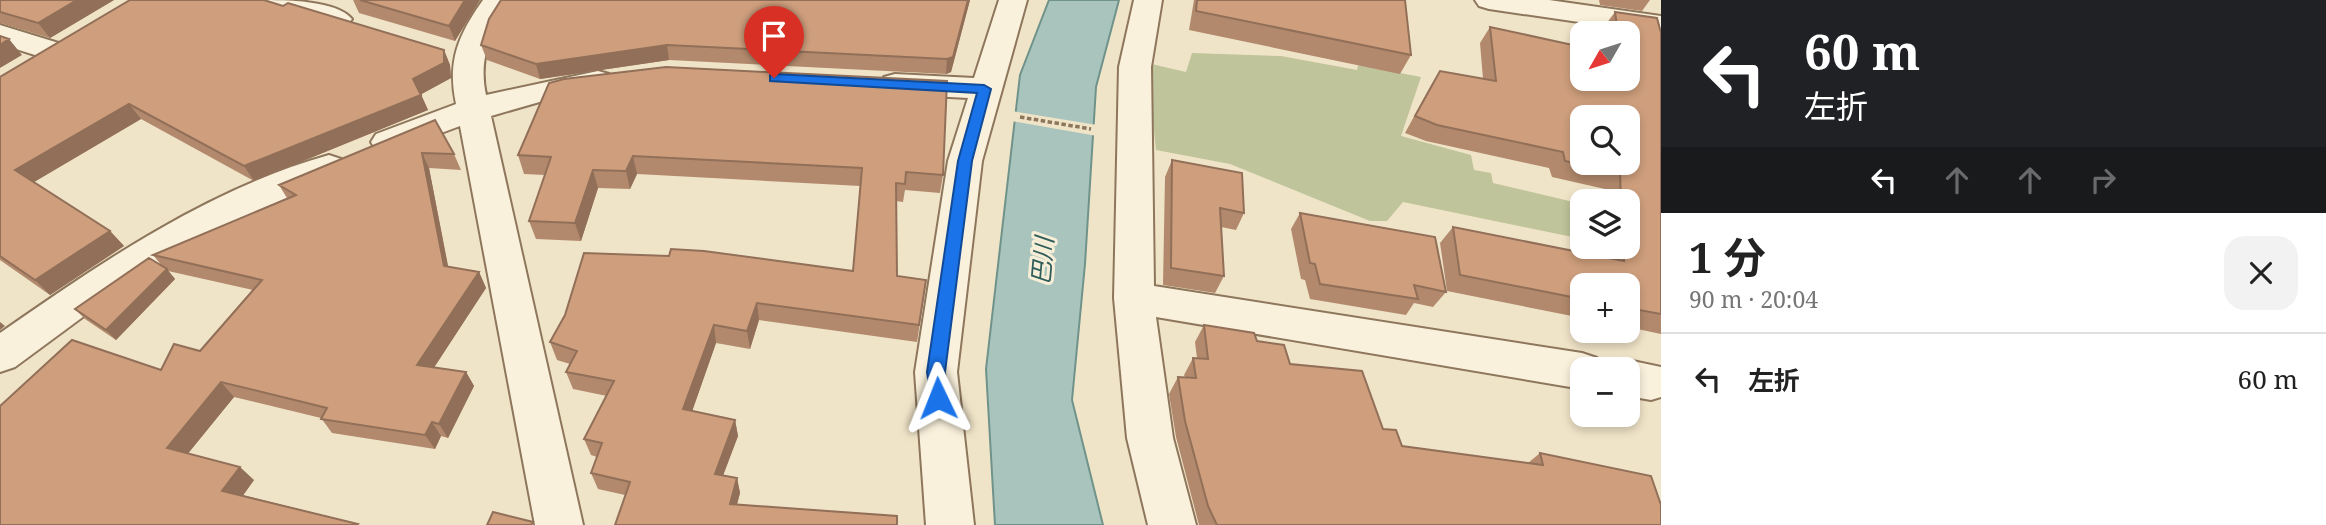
<!DOCTYPE html>
<html lang="ja">
<head>
<meta charset="utf-8">
<style>
	:root { --surface:#fff; --page:#f2f2f2; --text:#222; --muted:#767676; --line:#e0e0e0 }
	body { margin:0; font-family:"Noto Serif","Noto Sans JP",serif; background:var(--page); color:var(--text); height:100vh; display:flex; flex-direction:column; font-size:26px; white-space:nowrap }
	* { box-sizing:border-box; margin:0 }
	p { font-size:23px; color:var(--muted) }
	.icon { flex:none; width:38px; height:38px; fill:none; stroke:currentColor; stroke-width:2; stroke-linecap:round; stroke-linejoin:round }
	.map { position:relative; flex:1; overflow:hidden }
	.drawer { display:flex; flex-direction:column; background:var(--surface); width:665px }
	.drawer>* { flex:none }
	.banner { background:#202124; color:#fff; overflow:hidden }
	.needle { width:46px; rotate:231deg }
	.tools { position:absolute; left:1570px; top:21px; display:grid; gap:14px }
	.tools a { display:grid; place-items:center; width:70px; height:70px; border-radius:14px; background:var(--surface); box-shadow:0 4px 10px #0003; font-size:35px }
	.pin { position:absolute; display:grid; place-items:center; width:60px; height:60px; color:#fff; margin:-72px -30px; border-radius:50% 50% 50% 0; rotate:-45deg; box-shadow:0 0 7px #0007 }
	.pin .icon { rotate:45deg }
	.me { position:absolute; width:77px; margin:-38px; rotate:358deg; stroke-linejoin:round; filter:drop-shadow(0 0 5px #0008) }
	.turn { display:flex; align-items:center; gap:24px; height:147px; padding:0 28px; font-size:32px }
	.turn .icon { width:91px; height:91px; stroke-width:2.5 }
	.turn b { display:block; font-size:49px; line-height:60px }
	.lanes { display:flex; align-items:center; height:66px; padding:0 28px; background:#0003; justify-content:center; gap:35px; direction:ltr }
	.lanes .off { opacity:.35 }
	.round { display:grid; place-items:center; flex:none; width:74px; height:74px; border-radius:21px; background:var(--page) }
	.headline { display:flex; align-items:center; justify-content:space-between; height:119px; padding:0 28px }
	h1 { font-size:42px; font-weight:700; line-height:52px }
	ul { padding:0; list-style:none }
	li { display:flex; align-items:center; gap:21px; height:91px; padding:0 28px; border-top:2px solid var(--line) }
	li div { flex:1 }
	li b { display:block; font-size:26px }
	li em { font-style:normal }
	main { display:flex; flex:1; min-height:0 }
	.map>svg:first-child { display:block }
</style>
</head>
<body>
<main>
<div class="map">
<svg width="1661" height="525" viewBox="0 0 1661 525">
	<rect width="100%" height="100%" fill="#f0e4c8"/>
	<path fill="#bfc49a" d="M 1192,53 L 1281,56 L 1357,70 L 1358,65 L 1421,77 L 1401,136 L 1471,155 L 1474,170 L 1491,173 L 1493,183 L 1582,204 L 1582,239 L 1403,202 L 1387,221 L 1370,221 L 1230,164 L 1156,150 L 1147,63 L 1186,72 Z"/>
	<path fill="#a9c4bc" stroke="#6f938a" stroke-width="2" d="M 1049,0 L 1119,0 L 1096,87 L 1085,264 L 1072,400 L 1103,525 L 995,525 L 986,369 L 1020,75 Z"/>
	<path fill="#f0e4c8" d="M 1012,111 L 1097,125 L 1097,136 L 1011,121 Z"/>
	<g fill="none" stroke-linecap="round" stroke-linejoin="round">
		<defs>
			<path id="minor" d="M 261,0 C 284,0 337,0 352,19 L 347,25 L 337,28 L 265,6 Z
				M 483,0 L 511,0 C 491,31 478,58 486,95 L 598,71 L 609,74 L 614,81 L 609,88 L 543,101 L 491,116 L 583,525 L 535,525 L 460,126 L 388,153 L 376,150 L 371,142 L 376,134 L 456,104 C 447,62 458,35 483,0 Z
				M 999,0 L 1027,0 L 982,161 L 957,372 L 974,525 L 926,525 L 915,372 L 948,161 L 968,98 L 895,94 L 884,91 L 879,84 L 884,77 L 895,74 L 974,78 Z
				M 1134,0 L 1162,0 L 1151,67 L 1154,286 L 1582,353 L 1597,358 L 1602,369 L 1582,369 L 1582,389 L 1156,317 L 1173,438 L 1196,525 L 1148,525 L 1127,438 L 1114,298 L 1119,67 Z
				M 1475,0 L 1549,0 L 1661,16 L 1661,34 L 1489,9 L 1479,6 Z
				M 0,25 L 65,45 L 69,52 L 65,59 L 54,61 L 0,44 Z
				M 329,155 L 341,159 L 346,167 L 341,175 L 234,221 L 137,277 L 15,367 L 0,372 L 0,333 C 102,262 208,189 329,155 Z
				M 1628,360 L 1661,367 L 1661,397 L 1651,400 L 1628,396 L 1628,369 L 1611,369 L 1613,365 Z"/>
		</defs>
		<use href="#minor" stroke="#8d765c" stroke-width="4"/>
		<path stroke="#8d765c" stroke-width="3.5" stroke-dasharray="4.5 2.5" stroke-linecap="butt" d="M 1020,117 L 1091,129"/>
		<use href="#minor" fill="#faf1dc" fill-rule="evenodd"/>
	</g>
	<path fill="#b2896c" d="M 0,0 L 114,0 L 50,38 L 0,23 Z
		M 353,0 L 480,0 L 455,41 L 359,13 Z
		M 970,0 L 951,72 L 946,74 L 669,60 L 540,79 L 487,60 L 481,45 Z
		M 1194,0 L 1405,0 L 1411,55 L 1400,74 L 1189,30 Z
		M 1599,0 L 1650,0 L 1642,11 L 1600,5 Z
		M 1615,12 L 1661,33 L 1661,334 L 1628,327 L 1628,285 L 1582,285 L 1582,318 L 1447,291 L 1440,243 L 1453,227 L 1607,258 L 1606,247 L 1628,247 L 1628,201 L 1605,201 L 1605,189 L 1552,177 L 1549,168 L 1426,141 L 1405,133 L 1430,87 L 1440,71 L 1483,79 L 1480,43 L 1490,27 L 1628,79 L 1628,33 L 1604,33 L 1603,28 Z
		M 444,50 L 450,65 L 451,78 L 421,94 L 428,110 L 254,181 L 141,119 L 34,182 L 110,231 L 124,246 L 50,295 L 0,260 L 0,77 Z
		M 549,83 L 943,175 L 940,193 L 905,190 L 903,202 L 896,201 L 897,276 L 924,297 L 917,342 L 759,320 L 750,349 L 716,343 L 692,411 L 735,420 L 738,436 L 723,475 L 737,478 L 740,493 L 737,504 L 897,525 L 625,495 L 598,489 L 591,473 L 597,457 L 591,455 L 584,439 L 607,396 L 573,389 L 566,372 L 570,364 L 557,360 L 550,342 L 853,271 L 860,186 L 637,174 L 630,189 L 598,188 L 581,241 L 536,239 L 529,221 L 545,175 L 524,174 L 518,155 Z
		M 435,120 L 454,154 L 461,170 L 429,168 L 448,267 L 479,272 L 486,288 L 434,367 L 466,372 L 474,386 L 448,438 L 441,436 L 435,449 L 332,433 L 321,418 L 234,397 L 188,453 L 254,480 L 243,495 L 358,524 L 359,525 L 0,525 L 161,370 L 200,351 L 253,290 L 168,271 L 175,279 L 116,340 L 85,319 L 75,309 L 162,266 L 153,255 L 287,198 L 279,185 Z
		M 1172,160 L 1244,213 L 1236,230 L 1221,227 L 1224,276 L 1215,293 L 1163,285 L 1165,177 Z
		M 1300,213 L 1446,292 L 1433,307 L 1414,303 L 1406,315 L 1310,299 L 1305,280 L 1301,279 L 1291,229 Z
		M 1204,325 L 1257,341 L 1383,429 L 1402,446 L 1528,463 L 1540,453 L 1661,525 L 1199,525 L 1176,437 L 1169,394 L 1178,377 L 1185,377 L 1184,375 L 1193,358 L 1197,358 L 1195,342 Z"/>
	<path fill="#916f58" d="M 77,0 L 114,0 L 50,38 L 38,23 Z
		M 465,0 L 480,0 L 455,41 L 449,26 Z
		M 968,0 L 970,0 L 951,72 L 946,74 L 947,59 Z
		M 9,39 L 22,55 L 0,68 L 0,45 Z
		M 667,45 L 669,60 L 540,79 L 536,64 Z
		M 444,50 L 450,65 L 451,78 L 420,95 L 413,79 Z
		M 421,95 L 428,110 L 254,181 L 244,166 Z
		M 129,104 L 141,119 L 29,185 L 15,170 Z
		M 422,153 L 429,168 L 451,281 L 444,266 Z
		M 633,156 L 637,174 L 630,189 L 626,171 Z
		M 593,170 L 598,188 L 581,241 L 575,223 Z
		M 110,231 L 124,246 L 50,295 L 35,280 Z
		M 167,269 L 175,279 L 116,340 L 106,330 Z
		M 479,272 L 486,288 L 426,380 L 417,365 Z
		M 757,303 L 759,320 L 750,349 L 747,331 Z
		M 0,322 L 5,326 L 0,330 Z
		M 714,325 L 716,343 L 687,426 L 683,409 Z
		M 466,372 L 474,386 L 448,438 L 439,424 Z
		M 221,382 L 234,397 L 182,461 L 167,448 Z
		M 735,420 L 738,436 L 718,489 L 715,474 Z
		M 432,422 L 441,436 L 435,449 L 425,435 Z
		M 240,467 L 254,480 L 237,504 L 222,491 Z
		M 737,478 L 740,493 L 733,519 L 730,504 Z"/>
	<path fill="#cf9f7d" stroke="#916f58" stroke-width="2" fill-rule="evenodd" d="M 0,0 L 77,0 L 38,23 L 0,12 Z
		M 130,0 L 264,0 L 283,6 L 288,3 L 444,50 L 444,63 L 413,79 L 421,95 L 244,166 L 129,104 L 15,170 L 110,231 L 35,280 L 0,256 L 0,77 Z
		M 360,0 L 465,0 L 449,26 Z
		M 501,0 L 968,0 L 953,57 L 947,59 L 667,45 L 536,64 L 481,45 L 489,19 Z
		M 1197,0 L 1405,0 L 1411,55 L 1196,11 Z
		M 1615,12 L 1657,18 L 1661,33 L 1661,314 L 1628,308 L 1628,285 L 1582,285 L 1582,299 L 1460,275 L 1453,227 L 1624,261 L 1623,247 L 1628,247 L 1628,201 L 1621,201 L 1620,173 L 1565,161 L 1563,152 L 1437,125 L 1415,116 L 1440,71 L 1496,81 L 1490,27 L 1582,47 L 1582,79 L 1628,79 L 1628,33 L 1618,33 ZM 1582,117 L 1628,117 L 1628,163 L 1582,163 Z
		M 0,36 L 9,39 L 0,45 Z
		M 666,67 L 947,81 L 943,175 L 906,172 L 905,184 L 896,183 L 897,276 L 926,280 L 919,325 L 757,303 L 747,331 L 714,325 L 683,409 L 735,420 L 715,474 L 737,478 L 730,504 L 897,516 L 897,525 L 615,525 L 630,482 L 591,473 L 602,443 L 584,439 L 614,381 L 566,372 L 577,351 L 550,342 L 565,315 L 584,253 L 669,256 L 671,249 L 704,251 L 853,271 L 862,168 L 633,156 L 626,171 L 593,170 L 575,223 L 529,221 L 551,157 L 518,155 L 549,83 L 564,79 Z
		M 435,120 L 454,154 L 422,153 L 444,266 L 479,272 L 417,365 L 466,372 L 439,424 L 432,422 L 425,435 L 321,419 L 327,408 L 221,382 L 167,448 L 240,467 L 222,491 L 358,524 L 357,525 L 0,525 L 0,406 L 72,340 L 161,370 L 174,344 L 200,351 L 262,280 L 153,255 L 296,195 L 279,185 Z
		M 1172,160 L 1242,173 L 1244,213 L 1220,208 L 1224,276 L 1171,268 Z
		M 1300,213 L 1435,237 L 1446,292 L 1414,285 L 1418,299 L 1320,284 L 1315,264 L 1310,263 Z
		M 149,258 L 167,269 L 106,330 L 75,309 Z
		M 1204,325 L 1254,333 L 1257,341 L 1284,345 L 1290,364 L 1362,371 L 1383,429 L 1396,430 L 1402,446 L 1543,465 L 1540,453 L 1651,476 L 1661,505 L 1661,525 L 1217,525 L 1208,506 L 1185,421 L 1178,377 L 1196,378 L 1193,358 L 1208,359 Z
		M 493,512 L 533,522 L 531,525 L 487,525 Z"/>
	<path fill="#1a73e8" stroke="#114b97" stroke-width="2" d="M 774,74 L 984,85 L 991,89 L 972,161 L 945,372 L 947,398 L 945,403 L 932,403 L 927,372 L 958,161 L 977,93 L 770,81 L 770,75 Z"/>
	<g text-anchor="middle" stroke-width="6" stroke-linejoin="round" paint-order="stroke">
		<g font-size="24" font-style="italic" fill="#2f5d5a" stroke="#f7eed8">
			<text transform="translate(1043 261) rotate(-85)" y="8">巴川</text>
		</g>
	</g>
</svg>
<div class="tools">
<a><svg class="needle" viewBox="-14 -14 28 28"><path d="M0-13l5 13h-10z" fill="#e53935"/><path d="M0 13l5-13h-10z" fill="#767676"/></svg></a>
<a><svg class="icon" aria-label="search" viewBox="0 0 24 24"><circle cx="10" cy="10" r="6"/><path d="M15 15l6 6"/></svg></a>
<a><svg class="icon" aria-label="layers" viewBox="0 0 24 24"><path d="M12 4l9 5-9 5-9-5zM3 14l9 5 9-5"/></svg></a>
<a>+</a>
<a>−</a>
</div>
<div class="pin" style="left:774px;top:78px;background:#d93025"><svg class="icon" aria-label="arrive" viewBox="0 0 24 24"><path d="M6 21V4h12l-3 4 3 4H6"/></svg></div>
<svg class="me" style="left:938px;top:398px" viewBox="-20 -20 40 40"><path d="M0-17L14 15 0 8-14 15z" fill="#1a73e8" stroke="#fff" stroke-width="4"/></svg>
</div>
<section class="drawer">
<div class="banner">
<div class="turn"><svg class="icon" aria-label="left" viewBox="0 0 24 24"><path d="M17 20v-9H6M10 6l-5 5 5 5"/></svg><div><b>60 m</b>左折</div></div>
<div class="lanes"><svg class="icon" aria-label="left" viewBox="0 0 24 24"><path d="M17 20v-9H6M10 6l-5 5 5 5"/></svg><svg class="icon off" aria-label="ahead" viewBox="0 0 24 24"><path d="M12 20V5M6 11l6-6 6 6"/></svg><svg class="icon off" aria-label="ahead" viewBox="0 0 24 24"><path d="M12 20V5M6 11l6-6 6 6"/></svg><svg class="icon off" aria-label="right" viewBox="0 0 24 24"><path d="M7 20v-9h11M14 6l5 5-5 5"/></svg></div>
</div>
<div class="headline"><div><h1>1 分</h1><p>90 m · 20:04</p></div><a class="round"><svg class="icon" aria-label="close" viewBox="0 0 24 24"><path d="M6 6l12 12M18 6L6 18"/></svg></a></div>
<ul>
<li><svg class="icon" aria-label="left" viewBox="0 0 24 24"><path d="M17 20v-9H6M10 6l-5 5 5 5"/></svg><div><b>左折</b></div><em>60 m</em></li>
</ul>
</section>
</main>
</body>
</html>
